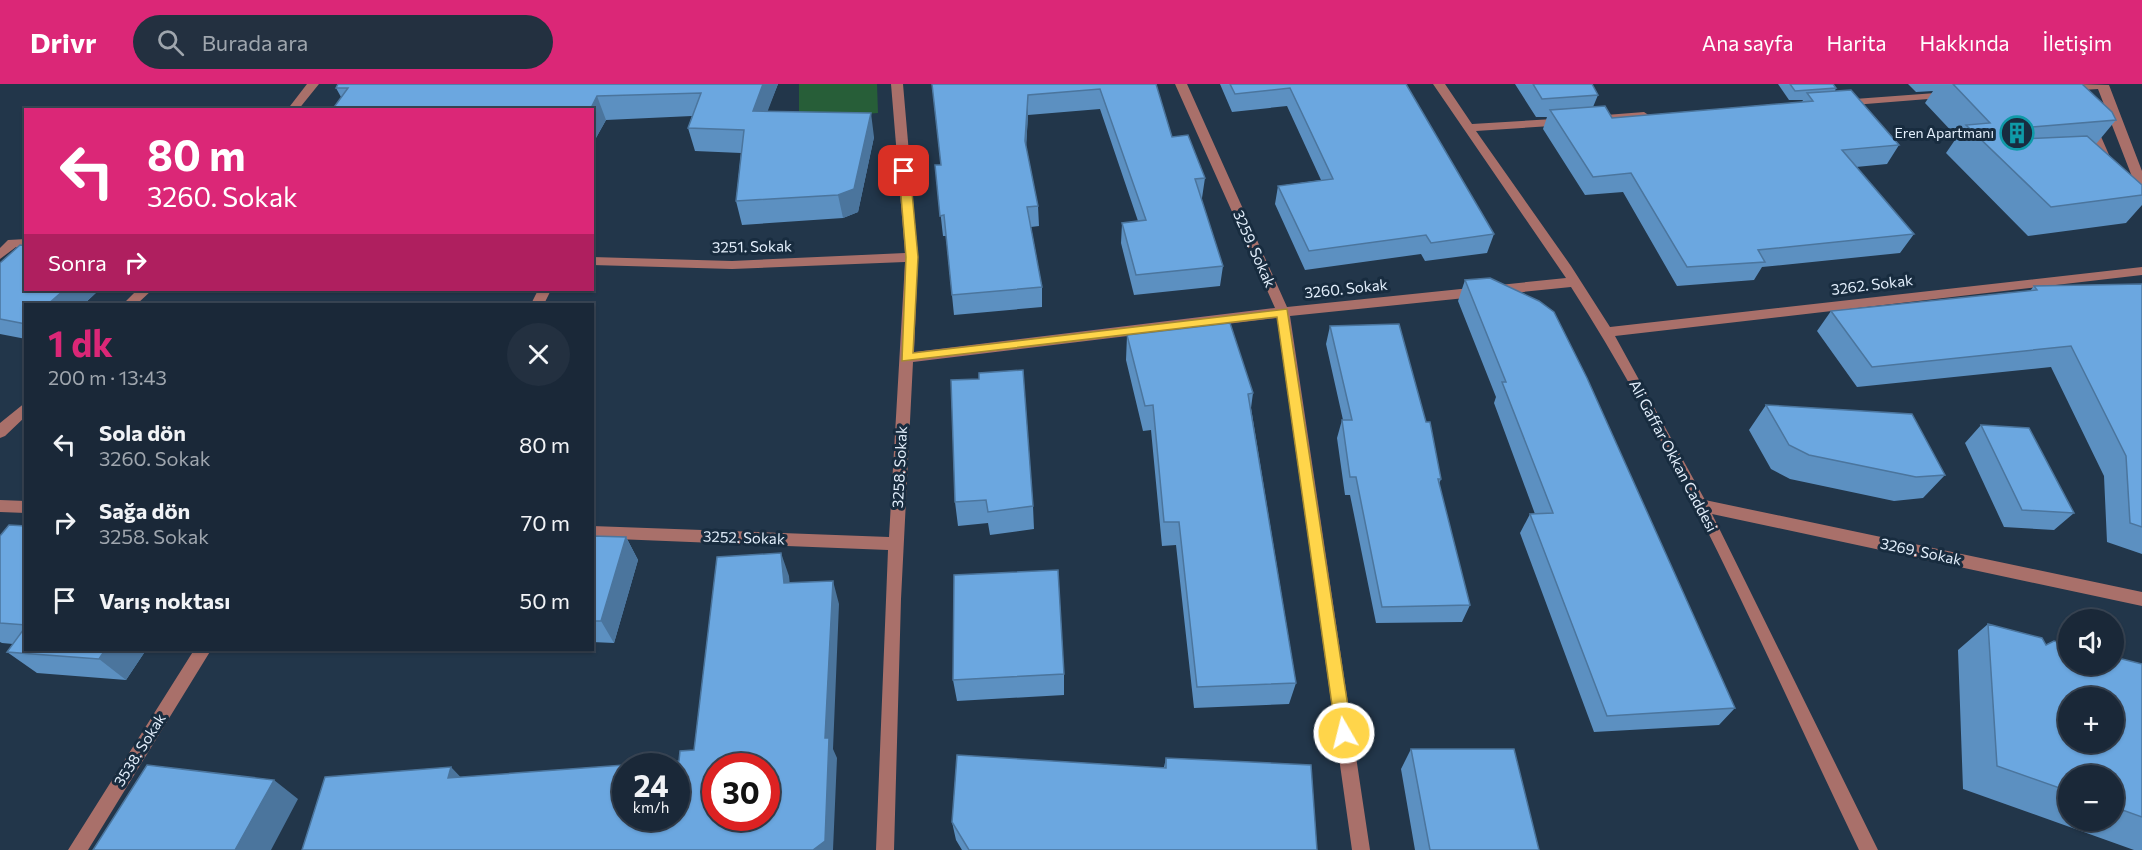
<!DOCTYPE html>
<html lang="tr">
<head>
<meta charset="utf-8">
<style>
	:root { --surface:#1a2838; --page:#233040; --text:#f1f3f6; --muted:#9fa6ae; --line:#384453; --accent:#db2777 }
	body { margin:0; font-family:Commissioner,sans-serif; background:var(--page); color:var(--text); height:100vh; display:flex; flex-direction:column; font-size:22px; white-space:nowrap }
	* { box-sizing:border-box; margin:0 }
	p { font-size:20px; color:var(--muted) }
	.icon { flex:none; width:33px; height:33px; fill:none; stroke:currentColor; stroke-width:2; stroke-linecap:round; stroke-linejoin:round }
	.map { position:relative; flex:1; overflow:hidden }
	.panel { position:absolute; left:24px; top:219px; width:570px; height:348px; display:flex; flex-direction:column; background:var(--surface); border-radius:0px; box-shadow:0 2px 4px #0004,0 0 0 2px var(--line) }
	.panel>* { flex:none }
	.guide { position:absolute; left:24px; top:24px; width:570px; height:183px; border-radius:0px; box-shadow:0 2px 4px #0004,0 0 0 2px var(--line); background:#db2777; color:#fff; overflow:hidden }
	.tools { position:absolute; left:2058px; top:525px; display:grid; gap:12px }
	.tools a { display:grid; place-items:center; width:66px; height:66px; border-radius:50%; background:var(--surface); box-shadow:0 2px 4px #0004,0 0 0 2px var(--line); font-size:30px }
	.speed { position:absolute; left:612px; top:669px; display:flex; gap:12px; font-size:30px; font-weight:700; text-align:center }
	.speed>* { display:grid; place-content:center; width:78px; height:78px; border-radius:50%; background:var(--surface); box-shadow:0 2px 4px #0004,0 0 0 2px var(--line); line-height:1 }
	.speed small { font-size:15px; font-weight:400 }
	.speed .limit { border:9px solid #d22; background:#fff; color:#111 }
	.pin { position:absolute; display:grid; place-items:center; width:51px; height:51px; color:#fff; margin:-26px; border-radius:12px; box-shadow:0 3px 9px #0006 }
	.me { position:absolute; width:66px; margin:-33px; rotate:352deg; stroke-linejoin:round; filter:drop-shadow(0 0 4px #0008) }
	.turn { display:flex; align-items:center; gap:21px; height:126px; padding:0 24px; font-size:27px }
	.turn .icon { width:78px; height:78px; stroke-width:2.5 }
	.turn b { display:block; font-size:42px; line-height:51px }
	.then { display:flex; align-items:center; height:57px; padding:0 24px; background:#0003; gap:12px; font-size:22px }
	.round { display:grid; place-items:center; flex:none; width:63px; height:63px; border-radius:32px; background:var(--page) }
	.summary { display:flex; align-items:center; justify-content:space-between; height:102px; padding:0 24px }
	h1 { font-size:36px; font-weight:700; line-height:45px; color:var(--accent) }
	ul { padding:0; list-style:none }
	li { display:flex; align-items:center; gap:18px; height:78px; padding:0 24px }
	li div { flex:1 }
	li b { display:block; font-size:22px }
	li em { font-style:normal }
	header { display:flex; align-items:center; gap:36px; box-sizing:border-box; height:84px; padding:0 30px; background:var(--accent); color:#fff }
	header strong { font-size:28px }
	nav { display:flex; gap:33px; margin-inline-start:auto; font-size:21px }
	.search { width:420px; height:54px; background:var(--page); display:flex; align-items:center; gap:15px; box-sizing:border-box; padding:0 21px; border-radius:33px; color:var(--muted); font-size:22px }
	.map>svg:first-child { display:block }
</style>
</head>
<body>
<header>
<strong>Drivr</strong>
<div class="search"><svg class="icon" aria-label="search" viewBox="0 0 24 24"><circle cx="10" cy="10" r="6"/><path d="M15 15l6 6"/></svg>Burada ara</div>
<nav><a>Ana sayfa</a><a>Harita</a><a>Hakkında</a><a>İletişim</a></nav>
</header>
<div class="map">
<svg width="2142" height="766" viewBox="0 0 2142 766">
	<rect width="100%" height="100%" fill="#22364a"/>
	<path fill="#275e38" d="M 799,0 L 877,0 L 878,29 L 799,35 Z"/>
	<g fill="none" stroke-linecap="round" stroke-linejoin="round">
		<path fill="#a9706a" fill-rule="evenodd" d="M 307,0 L 319,0 L 298,26 L 287,26 Z
			M 891,0 L 903,0 L 918,173 L 914,268 L 1275,224 L 1175,0 L 1187,0 L 1287,223 L 1566,194 L 1433,0 L 1445,0 L 1472,40 L 1570,34 L 1572,37 L 1566,41 L 1476,47 L 1571,182 L 1610,243 L 2142,183 L 2142,191 L 1615,252 L 1705,416 L 2142,508 L 2142,522 L 1712,430 L 1878,766 L 1859,766 C 1768,577 1685,380 1571,203 L 1290,232 L 1370,766 L 1352,766 L 1277,234 L 913,278 L 901,515 L 894,766 L 876,766 L 888,466 L 592,454 L 592,442 L 889,453 L 905,178 L 732,185 L 592,181 L 592,173 L 732,177 L 905,169 Z
			M 2074,0 L 2109,1 L 2142,87 L 2142,107 L 2136,103 L 2098,5 L 2066,7 L 2060,4 Z
			M 1949,8 L 1953,9 L 1953,13 L 1841,22 L 1835,19 L 1841,16 Z
			M 1644,28 L 1650,32 L 1648,34 L 1593,40 L 1587,36 L 1593,32 Z
			M 2089,35 L 2095,39 L 2110,73 L 2108,76 L 2093,78 L 2087,74 L 2097,70 L 2083,39 Z
			M 26,155 L 26,163 L 16,163 L 0,175 L 0,164 L 8,156 Z
			M 137,206 L 152,206 L 137,220 L 123,220 Z
			M 538,206 L 551,206 L 544,220 L 531,220 Z
			M 26,318 L 26,332 L 5,352 L 0,354 L 0,339 Z
			M 0,416 L 26,417 L 26,429 L 0,428 Z
			M 194,566 L 211,566 L 88,766 L 68,766 Z"/>
	</g>
	<path fill="#5c90c1" fill-rule="evenodd" d="M 778,0 L 767,27 L 874,53 L 858,128 L 843,134 L 742,141 L 736,117 L 741,69 L 695,67 L 688,44 L 692,32 L 606,36 L 592,61 L 592,26 L 341,13 L 336,4 Z
		M 932,0 L 1156,0 L 1172,53 L 1205,94 L 1202,114 L 1201,114 L 1223,182 L 1220,202 L 1134,211 L 1121,159 L 1122,139 L 1138,137 L 1100,25 L 1028,31 L 1026,64 L 1038,122 L 1039,142 L 1031,143 L 1042,203 L 1042,223 L 954,231 L 946,152 L 943,152 L 935,81 L 941,81 Z
		M 1220,0 L 1406,0 L 1494,150 L 1487,169 L 1425,177 L 1421,170 L 1305,186 L 1275,120 L 1278,102 L 1321,96 L 1287,22 L 1232,28 Z
		M 1515,0 L 1592,0 L 1598,11 L 1593,23 L 1612,34 L 1802,18 L 1803,16 L 1789,16 L 1778,0 L 1833,0 L 1836,4 L 1835,7 L 1899,61 L 1887,80 L 1856,83 L 1914,150 L 1900,169 L 1762,183 L 1754,196 L 1677,202 L 1623,108 L 1585,111 L 1543,45 L 1547,33 L 1536,33 Z
		M 1908,0 L 2082,0 L 2116,36 L 2096,60 L 2142,101 L 2142,121 L 2126,139 L 2028,152 L 1946,69 L 1957,53 L 1925,19 L 1933,7 L 1916,8 Z
		M 0,179 L 99,206 L 84,220 L 26,220 L 26,255 L 0,250 Z
		M 1465,196 L 1735,624 L 1719,641 L 1594,648 L 1520,449 L 1530,430 L 1535,430 L 1494,319 L 1496,313 L 1458,217 Z
		M 2142,200 L 2142,470 L 2107,458 L 2104,392 L 2051,283 L 1857,303 L 1817,247 L 1831,227 L 2030,207 L 2034,202 Z
		M 1330,242 L 1441,395 L 1439,400 L 1470,521 L 1462,538 L 1376,539 L 1350,411 L 1345,411 L 1337,354 L 1342,336 L 1343,336 L 1326,260 Z
		M 1127,251 L 1253,309 L 1251,324 L 1296,599 L 1289,620 L 1194,624 L 1176,461 L 1162,462 L 1151,346 L 1143,347 L 1126,276 Z
		M 951,296 L 1033,422 L 1034,445 L 990,451 L 988,439 L 958,442 L 955,418 Z
		M 1766,321 L 1945,391 L 1923,414 L 1894,417 L 1790,395 L 1771,385 L 1749,346 Z
		M 1981,341 L 2074,429 L 2054,446 L 2004,443 L 1965,359 Z
		M 26,442 L 26,566 L 146,566 L 126,596 L 37,589 L 7,568 L 13,560 L 2,559 L 0,558 L 0,452 Z
		M 592,452 L 626,453 L 638,476 L 614,559 L 592,558 Z
		M 1988,540 L 2046,561 L 2142,580 L 2142,766 L 2134,766 L 1963,705 L 1958,566 ZM 2068,692 L 2114,692 L 2114,736 L 2068,736 Z
		M 1064,590 L 1064,611 L 957,617 L 953,596 Z
		M 1411,665 L 1539,766 L 1415,766 L 1401,685 Z
		M 1166,674 L 1317,766 L 962,766 L 956,756 L 952,738 L 1164,683 Z"/>
	<path fill="#4b759d" d="M 763,0 L 778,0 L 759,50 L 753,27 Z
		M 1028,11 L 1028,31 L 1025,77 L 1025,57 Z
		M 597,12 L 606,36 L 592,61 L 592,26 L 590,26 Z
		M 871,29 L 874,53 L 858,128 L 843,134 L 838,111 Z
		M 64,206 L 99,206 L 84,220 L 48,220 Z
		M 626,453 L 638,476 L 614,559 L 601,537 Z
		M 781,469 L 789,492 L 792,522 L 784,499 Z
		M 833,497 L 839,520 L 833,665 L 837,674 L 833,766 L 813,766 L 825,654 Z
		M 105,566 L 146,566 L 126,596 L 99,575 Z
		M 451,683 L 470,703 L 448,694 Z
		M 274,696 L 298,715 L 271,766 L 235,766 Z"/>
	<path fill="#6ba7e0" stroke="#4b759d" stroke-width="1.5" fill-rule="evenodd" d="M 338,0 L 763,0 L 753,27 L 871,29 L 854,105 L 838,111 L 736,117 L 744,46 L 688,44 L 701,9 L 597,12 L 590,26 L 332,26 L 348,4 L 336,4 Z
		M 932,0 L 1156,0 L 1172,53 L 1188,51 L 1205,94 L 1195,95 L 1223,182 L 1136,191 L 1122,139 L 1146,136 L 1100,5 L 1028,11 L 1025,57 L 1038,122 L 1027,123 L 1042,203 L 952,211 L 944,131 L 940,132 L 935,81 L 941,81 Z
		M 1230,0 L 1406,0 L 1494,150 L 1431,159 L 1426,151 L 1309,167 L 1278,102 L 1333,95 L 1290,4 L 1235,10 Z
		M 1533,0 L 1592,0 L 1598,11 L 1542,15 Z
		M 1790,0 L 1833,0 L 1836,4 L 1795,7 Z
		M 1953,0 L 2082,0 L 2112,28 L 2116,36 L 2008,45 L 2002,47 L 2003,56 L 2087,52 L 2142,101 L 2142,111 L 2051,123 L 1966,41 L 1990,39 Z
		M 1851,6 L 1899,61 L 1842,66 L 1914,150 L 1758,166 L 1765,178 L 1687,183 L 1631,89 L 1593,93 L 1550,26 L 1605,22 L 1612,34 L 1813,17 L 1807,9 Z
		M 20,161 L 26,162 L 26,206 L 64,206 L 48,220 L 26,220 L 26,240 L 0,235 L 0,179 Z
		M 1490,194 L 1539,217 L 1554,228 L 1587,294 L 1735,624 L 1607,632 L 1530,430 L 1553,429 L 1502,298 L 1506,298 L 1465,196 Z
		M 2142,200 L 2142,443 L 2130,439 L 2126,372 L 2071,262 L 1872,283 L 1831,227 L 2037,206 L 2034,202 Z
		M 150,219 L 268,220 L 149,220 Z
		M 1230,239 L 1253,309 L 1248,310 L 1296,599 L 1197,603 L 1179,438 L 1164,438 L 1153,321 L 1145,322 L 1127,251 Z
		M 1399,240 L 1426,338 L 1430,338 L 1441,395 L 1438,395 L 1470,521 L 1382,523 L 1356,393 L 1350,393 L 1342,336 L 1352,336 L 1330,242 Z
		M 1023,286 L 1033,422 L 988,428 L 986,416 L 955,418 L 951,296 L 979,295 L 979,289 Z
		M 1766,321 L 1912,330 L 1945,391 L 1916,393 L 1809,371 L 1789,361 Z
		M 1981,341 L 2029,344 L 2074,429 L 2022,426 Z
		M 9,441 L 26,442 L 26,541 L 0,539 L 0,452 Z
		M 592,452 L 626,453 L 601,537 L 592,537 Z
		M 781,469 L 784,499 L 833,497 L 825,654 L 829,654 L 825,757 L 813,766 L 302,766 L 325,693 L 451,683 L 448,694 L 679,677 L 680,667 L 694,666 L 717,473 ZM 626,682 L 676,682 L 676,734 L 626,734 ZM 716,682 L 766,682 L 766,734 L 716,734 Z
		M 1058,486 L 1064,590 L 953,596 L 954,491 Z
		M 1988,540 L 2042,554 L 2046,561 L 2054,557 L 2068,561 L 2068,580 L 2114,580 L 2114,573 L 2142,580 L 2142,733 L 2114,723 L 2114,692 L 2068,692 L 2068,707 L 1997,682 ZM 2068,614 L 2114,614 L 2114,658 L 2068,658 Z
		M 26,542 L 26,566 L 105,566 L 99,575 L 7,568 Z
		M 1411,665 L 1514,665 L 1539,766 L 1430,766 Z
		M 957,671 L 1166,684 L 1166,674 L 1311,681 L 1317,766 L 969,766 L 952,738 Z
		M 147,681 L 274,696 L 235,766 L 93,766 Z"/>
	<path fill="#ffd54a" stroke="#a68a30" stroke-width="1.5" d="M 904,83 L 910,87 L 918,173 L 913,269 L 1287,225 L 1352,649 L 1350,654 L 1344,657 L 1339,654 L 1336,649 L 1277,233 L 902,277 L 906,173 L 899,87 Z"/>
	<defs>
		<symbol id="building-ring" viewBox="-11 -11 22 22"><circle r="9.5" fill="#182c3f" stroke="#0f9aa8" stroke-width="1.5"/><path d="M-4-6H4V6H1V3H-1V6H-4ZM-2.5-4.3h1.7v1.8h-1.7ZM.8-4.3h1.7v1.8H.8ZM-2.5-1h1.7V.8h-1.7ZM.8-1h1.7V.8H.8Z" fill="#0f9aa8"/></symbol>
	</defs>
	<g fill-rule="evenodd">
		<use href="#building-ring" x="1998" y="30" width="38" height="38"/>
	</g>
	<g text-anchor="middle" stroke-width="6" stroke-linejoin="round" paint-order="stroke">
		<g font-size="14" fill="#e3effc" stroke="#182c3f" text-anchor="end">
			<text x="1994" y="54">Eren Apartmanı</text>
		</g>
		<g font-size="15" fill="#e3effc" stroke="#182c3f">
			<text transform="translate(752 163) rotate(-1)" y="5">3251. Sokak</text>
			<text transform="translate(1254 165) rotate(66)" y="5">3259. Sokak</text>
			<text transform="translate(1872 201) rotate(-7)" y="5">3262. Sokak</text>
			<text transform="translate(1346 205) rotate(-6)" y="5">3260. Sokak</text>
			<text transform="translate(1673 372) rotate(62)" y="5">Ali Gaffar Okkan Caddesi</text>
			<text transform="translate(900 383) rotate(-87)" y="5">3258. Sokak</text>
			<text transform="translate(744 454) rotate(2)" y="5">3252. Sokak</text>
			<text transform="translate(1921 468) rotate(12)" y="5">3269. Sokak</text>
			<text transform="translate(140 666) rotate(-58)" y="5">3538. Sokak</text>
		</g>
	</g>
</svg>
<div class="tools">
<a><svg class="icon" aria-label="sound" viewBox="0 0 24 24"><path d="M4 9h4l5-4v14l-5-4H4zM17 9q2 3 0 6"/></svg></a>
<a>+</a>
<a>−</a>
</div>
<div class="speed"><div>24<small>km/h</small></div><div class="limit">30</div></div>
<div class="pin" style="left:904px;top:87px;background:#d93025"><svg class="icon" aria-label="arrive" viewBox="0 0 24 24"><path d="M6 21V4h12l-3 4 3 4H6"/></svg></div>
<svg class="me" style="left:1344px;top:649px" viewBox="-20 -20 40 40"><circle r="17" fill="#ffd54a" stroke="#fff" stroke-width="3"/><path d="M0-11L8 9 0 5-8 9z" fill="#fff"/></svg>
<div class="guide">
<div class="turn"><svg class="icon" aria-label="left" viewBox="0 0 24 24"><path d="M17 20v-9H6M10 6l-5 5 5 5"/></svg><div><b>80 m</b>3260. Sokak</div></div>
<div class="then">Sonra<svg class="icon" aria-label="right" viewBox="0 0 24 24"><path d="M7 20v-9h11M14 6l5 5-5 5"/></svg></div>
</div>
<section class="panel">
<div class="summary"><div><h1>1 dk</h1><p>200 m · 13:43</p></div><a class="round"><svg class="icon" aria-label="close" viewBox="0 0 24 24"><path d="M6 6l12 12M18 6L6 18"/></svg></a></div>
<ul>
<li><svg class="icon" aria-label="left" viewBox="0 0 24 24"><path d="M17 20v-9H6M10 6l-5 5 5 5"/></svg><div><b>Sola dön</b><p>3260. Sokak</p></div><em>80 m</em></li>
<li><svg class="icon" aria-label="right" viewBox="0 0 24 24"><path d="M7 20v-9h11M14 6l5 5-5 5"/></svg><div><b>Sağa dön</b><p>3258. Sokak</p></div><em>70 m</em></li>
<li><svg class="icon" aria-label="arrive" viewBox="0 0 24 24"><path d="M6 21V4h12l-3 4 3 4H6"/></svg><div><b>Varış noktası</b></div><em>50 m</em></li>
</ul>
</section>
</div>
</body>
</html>
